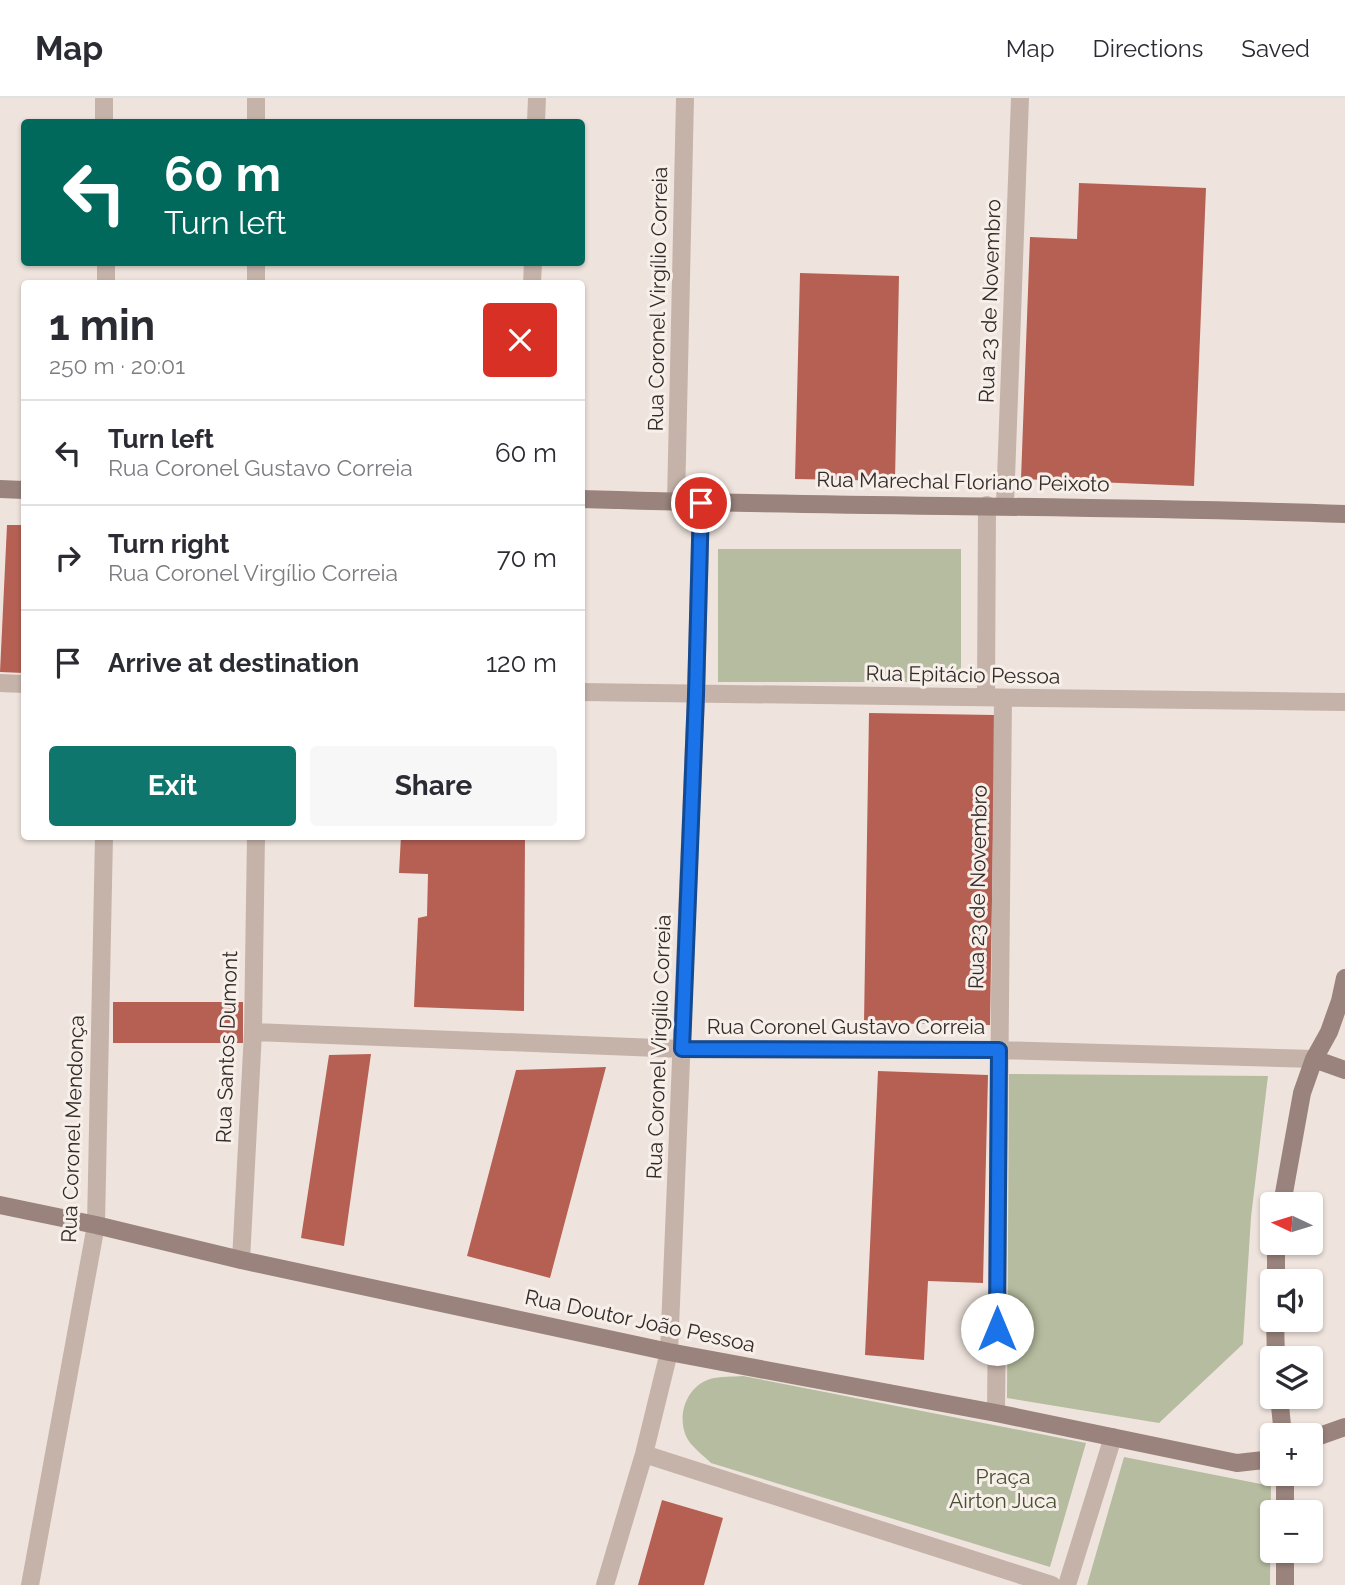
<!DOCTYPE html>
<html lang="en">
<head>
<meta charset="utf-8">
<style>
	:root { --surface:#fff; --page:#f7f7f7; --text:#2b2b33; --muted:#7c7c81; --line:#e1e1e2; --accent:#0f766e }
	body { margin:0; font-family:Raleway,sans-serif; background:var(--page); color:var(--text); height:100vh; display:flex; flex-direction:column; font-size:26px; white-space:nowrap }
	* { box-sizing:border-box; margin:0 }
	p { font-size:23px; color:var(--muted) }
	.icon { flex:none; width:38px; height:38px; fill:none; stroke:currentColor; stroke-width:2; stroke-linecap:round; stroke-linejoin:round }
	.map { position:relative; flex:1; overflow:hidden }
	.details { position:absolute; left:21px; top:182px; width:564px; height:560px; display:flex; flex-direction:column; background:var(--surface); border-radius:7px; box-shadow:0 2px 5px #0004 }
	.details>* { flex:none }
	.top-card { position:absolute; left:21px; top:21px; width:564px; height:147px; border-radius:7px; box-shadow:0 2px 5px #0004; background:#00695c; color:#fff; overflow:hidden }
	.needle { width:46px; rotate:274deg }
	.controls { position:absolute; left:1260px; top:1094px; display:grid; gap:14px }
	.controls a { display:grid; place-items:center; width:63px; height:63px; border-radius:7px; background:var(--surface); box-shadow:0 2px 5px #0004; font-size:35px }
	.pin { position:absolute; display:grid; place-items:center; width:60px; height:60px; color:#fff; margin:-30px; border:4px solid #fff; border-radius:50%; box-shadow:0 2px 7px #0007 }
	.me { position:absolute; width:77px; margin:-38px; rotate:0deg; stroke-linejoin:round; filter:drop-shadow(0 0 5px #0008) }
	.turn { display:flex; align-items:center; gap:24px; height:147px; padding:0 28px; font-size:32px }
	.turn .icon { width:91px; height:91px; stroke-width:2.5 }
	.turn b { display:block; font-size:49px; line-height:60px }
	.round { display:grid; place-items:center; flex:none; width:74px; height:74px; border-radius:7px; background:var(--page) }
	.overview { display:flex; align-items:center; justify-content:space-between; height:119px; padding:0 28px }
	h1 { font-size:42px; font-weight:700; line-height:52px }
	.cta { display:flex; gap:14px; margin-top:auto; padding:14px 28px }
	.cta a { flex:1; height:80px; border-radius:7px; background:var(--accent); color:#fff; font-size:28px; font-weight:700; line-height:80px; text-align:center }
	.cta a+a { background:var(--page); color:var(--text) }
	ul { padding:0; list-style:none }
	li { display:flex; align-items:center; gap:21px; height:105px; padding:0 28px; border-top:2px solid var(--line) }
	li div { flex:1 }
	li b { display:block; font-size:26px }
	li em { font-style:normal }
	header { display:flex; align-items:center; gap:42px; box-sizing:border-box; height:98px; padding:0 35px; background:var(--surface); border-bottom:2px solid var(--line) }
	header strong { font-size:33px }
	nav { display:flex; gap:38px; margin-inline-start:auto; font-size:24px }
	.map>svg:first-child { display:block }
</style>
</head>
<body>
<header>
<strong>Map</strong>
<nav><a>Map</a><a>Directions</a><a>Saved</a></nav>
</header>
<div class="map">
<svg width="1345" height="1487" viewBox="0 0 1345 1487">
	<rect width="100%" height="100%" fill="#efe4dd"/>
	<path fill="#b6bc9f" d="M 718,451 L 961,451 L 961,584 L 718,584 Z
		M 1009,976 L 1268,978 L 1251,1119 L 1243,1246 L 1159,1325 L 1007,1300 Z
		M 743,1278 L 1086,1345 L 1050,1469 L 711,1365 C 705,1359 697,1353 691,1346 C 674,1325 684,1289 710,1281 C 720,1278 733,1279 743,1278 Z
		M 1124,1359 L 1271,1388 L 1270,1487 L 1087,1487 Z"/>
	<path fill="#b66054" d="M 1079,85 L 1206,90 L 1194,388 L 1021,381 L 1030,139 L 1077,141 Z
		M 800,175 L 899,178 L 895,383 L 795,381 Z
		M 7,427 L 24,427 L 24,575 L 0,574 Z
		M 869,615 L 995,617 L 990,927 L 864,925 Z
		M 401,738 L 525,738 L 524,913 L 414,909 L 418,820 L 427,818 L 428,776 L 399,775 Z
		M 113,904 L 243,904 L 243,945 L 113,945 Z
		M 371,956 L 344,1148 L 301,1140 L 329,957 Z
		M 606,969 L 550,1180 L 467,1158 L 516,972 Z
		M 878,973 L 988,977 L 983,1185 L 928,1183 L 924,1262 L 865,1257 Z
		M 662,1402 L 723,1420 L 704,1487 L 638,1487 Z"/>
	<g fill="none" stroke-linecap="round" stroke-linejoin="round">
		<path stroke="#c5b3aa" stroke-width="18" d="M 536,24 L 537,0
			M 532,186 L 533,164"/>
		<path stroke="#c5b3aa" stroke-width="18" d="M 104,0 L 104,24
			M 256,0 L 256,24
			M 106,164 L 106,186
			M 256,164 L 256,186
			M 676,404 L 685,0
			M 1005,407 L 1020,0
			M 0,585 L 24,586
			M 581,594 L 1345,604
			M 986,599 L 987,407
			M 253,934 L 682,951 L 999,952 L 1314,961
			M 241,1162 L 253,934 L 256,738
			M 996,1315 L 1003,600
			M 644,1356 L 1052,1487
			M 30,1487 L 96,1127 L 104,738
			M 605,1487 L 644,1356 L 669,1254 L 696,597 L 701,405
			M 1067,1487 L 1113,1339"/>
		<path stroke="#99837c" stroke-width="18" d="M 0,391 L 24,392
			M 581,401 C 836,409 1090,407 1345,416
			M 1314,961 L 1345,972
			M 1282,1106 L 1302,995 L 1314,961 L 1329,934 L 1340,903 L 1345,880
			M 0,1107 L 96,1127 L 241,1162 L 669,1254 L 996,1315 L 1237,1365 L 1264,1362 L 1272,1359
			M 1276,1183 L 1276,1144
			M 1275,1222 L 1276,1260
			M 1279,1298 L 1283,1337
			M 1311,1341 L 1345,1329
			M 1285,1376 L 1285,1414
			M 1285,1452 L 1285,1487"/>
	</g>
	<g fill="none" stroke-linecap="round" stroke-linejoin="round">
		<defs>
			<path id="route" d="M 701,405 L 696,597 L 682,951 L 999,952 L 997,1231"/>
		</defs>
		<use href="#route" stroke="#114b97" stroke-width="18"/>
		<use href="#route" stroke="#1a73e8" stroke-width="12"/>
	</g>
	<g text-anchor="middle" stroke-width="6" stroke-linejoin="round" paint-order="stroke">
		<g font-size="21" fill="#342b29" stroke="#f7efe9">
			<text transform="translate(658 201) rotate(-89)" y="7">Rua Coronel Virgílio Correia</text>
			<text transform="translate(990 203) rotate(-88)" y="7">Rua 23 de Novembro</text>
			<text transform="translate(963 384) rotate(1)" y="7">Rua Marechal Floriano Peixoto</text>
			<text transform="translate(963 577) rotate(1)" y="7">Rua Epitácio Pessoa</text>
			<text transform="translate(978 789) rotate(-89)" y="7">Rua 23 de Novembro</text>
			<text x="846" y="936">Rua Coronel Gustavo Correia</text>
			<text transform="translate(227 949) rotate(-88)" y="7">Rua Santos Dumont</text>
			<text transform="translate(659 949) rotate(-88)" y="7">Rua Coronel Virgílio Correia</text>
			<text transform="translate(73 1031) rotate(-88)" y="7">Rua Coronel Mendonça</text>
			<text transform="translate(640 1223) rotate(12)" y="7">Rua Doutor João Pessoa</text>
		</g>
		<g font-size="21" fill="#474f30" stroke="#f7efe9">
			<text x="1003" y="1386">Praça<tspan x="1003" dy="24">Airton Juca</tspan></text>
		</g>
	</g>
</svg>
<div class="controls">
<a><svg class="needle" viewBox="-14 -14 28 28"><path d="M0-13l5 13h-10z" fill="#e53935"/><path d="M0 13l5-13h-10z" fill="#7c7c81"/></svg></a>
<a><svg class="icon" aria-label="sound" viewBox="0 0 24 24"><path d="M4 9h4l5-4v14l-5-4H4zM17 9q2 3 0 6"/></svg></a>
<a><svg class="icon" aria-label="layers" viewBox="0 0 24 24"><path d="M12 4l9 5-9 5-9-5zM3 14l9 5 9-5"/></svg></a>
<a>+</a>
<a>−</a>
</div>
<div class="pin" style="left:701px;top:405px;background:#d93025"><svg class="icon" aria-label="arrive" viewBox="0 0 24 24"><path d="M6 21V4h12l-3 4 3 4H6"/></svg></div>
<svg class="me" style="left:997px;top:1231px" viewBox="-20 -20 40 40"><circle r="19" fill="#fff"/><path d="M0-13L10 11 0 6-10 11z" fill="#1a73e8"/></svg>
<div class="top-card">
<div class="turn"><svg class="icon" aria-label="left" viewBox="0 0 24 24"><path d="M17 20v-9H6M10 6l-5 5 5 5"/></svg><div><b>60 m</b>Turn left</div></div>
</div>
<section class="details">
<div class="overview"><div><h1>1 min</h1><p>250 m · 20:01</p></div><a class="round" style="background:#d93025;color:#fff"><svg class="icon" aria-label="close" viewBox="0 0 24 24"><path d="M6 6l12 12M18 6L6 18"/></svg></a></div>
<ul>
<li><svg class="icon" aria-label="left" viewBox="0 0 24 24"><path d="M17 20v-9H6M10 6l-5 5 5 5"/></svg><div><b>Turn left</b><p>Rua Coronel Gustavo Correia</p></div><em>60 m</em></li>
<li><svg class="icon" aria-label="right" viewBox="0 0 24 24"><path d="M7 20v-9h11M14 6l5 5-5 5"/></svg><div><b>Turn right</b><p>Rua Coronel Virgílio Correia</p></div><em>70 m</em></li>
<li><svg class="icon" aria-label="arrive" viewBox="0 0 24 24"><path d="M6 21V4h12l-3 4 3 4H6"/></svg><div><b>Arrive at destination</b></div><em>120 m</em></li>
</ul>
<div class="cta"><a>Exit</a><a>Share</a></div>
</section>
</div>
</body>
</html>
